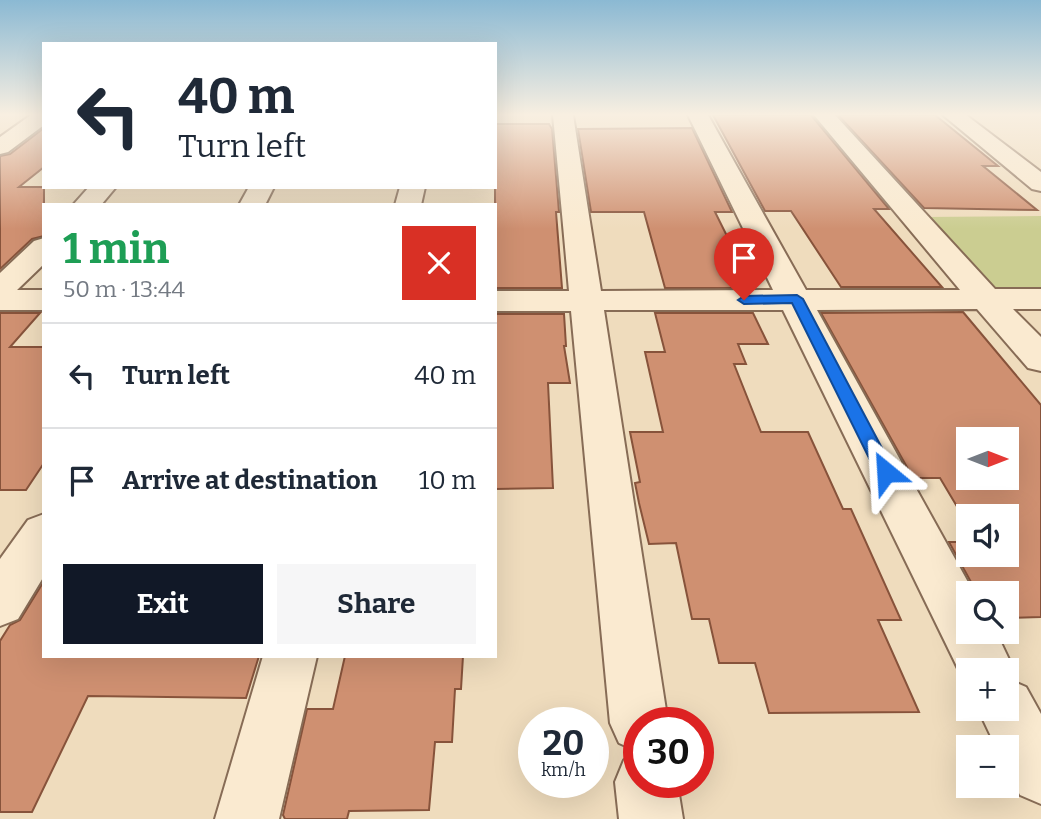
<!DOCTYPE html>
<html lang="en">
<head>
<meta charset="utf-8">
<style>
	:root { --surface:#fff; --page:#f6f6f7; --text:#1f2937; --muted:#747a83; --line:#e0e1e3; --accent:#111827 }
	body { margin:0; font-family:Bitter,serif; background:var(--page); color:var(--text); height:100vh; display:flex; flex-direction:column; font-size:26px; white-space:nowrap }
	* { box-sizing:border-box; margin:0 }
	p { font-size:23px; color:var(--muted) }
	.icon { flex:none; width:38px; height:38px; fill:none; stroke:currentColor; stroke-width:2; stroke-linecap:round; stroke-linejoin:round }
	.map { position:relative; flex:1; overflow:hidden }
	.panel { position:absolute; left:42px; top:203px; width:455px; height:455px; display:flex; flex-direction:column; background:var(--surface); border-radius:0px; box-shadow:0 7px 28px #0002 }
	.panel>* { flex:none }
	.guide { position:absolute; left:42px; top:42px; width:455px; height:147px; border-radius:0px; box-shadow:0 7px 28px #0002; background:#fff; color:var(--text); overflow:hidden }
	.needle { width:46px; rotate:90deg }
	.controls { position:absolute; left:956px; top:427px; display:grid; gap:14px }
	.controls a { display:grid; place-items:center; width:63px; height:63px; border-radius:0px; background:var(--surface); box-shadow:0 7px 28px #0002; font-size:35px }
	.speed { position:absolute; left:518px; top:707px; display:flex; gap:14px; font-size:35px; font-weight:700; text-align:center }
	.speed>* { display:grid; place-content:center; width:91px; height:91px; border-radius:50%; background:var(--surface); box-shadow:0 7px 28px #0002; line-height:1 }
	.speed small { font-size:18px; font-weight:400 }
	.speed .limit { border:10px solid #d22; background:#fff; color:#111 }
	.pin { position:absolute; display:grid; place-items:center; width:60px; height:60px; color:#fff; margin:-72px -30px; border-radius:50% 50% 50% 0; rotate:-45deg; box-shadow:0 0 7px #0007 }
	.pin .icon { rotate:45deg }
	.me { position:absolute; width:77px; margin:-38px; rotate:333deg; stroke-linejoin:round; filter:drop-shadow(0 0 5px #0008) }
	.turn { display:flex; align-items:center; gap:24px; height:147px; padding:0 21px; font-size:32px }
	.turn .icon { width:91px; height:91px; stroke-width:2.5 }
	.turn b { display:block; font-size:49px; line-height:60px }
	.round { display:grid; place-items:center; flex:none; width:74px; height:74px; border-radius:0px; background:var(--page) }
	.head { display:flex; align-items:center; justify-content:space-between; height:119px; padding:0 21px }
	h1 { font-size:42px; font-weight:700; line-height:52px; color:#1e9e55 }
	.action { display:flex; gap:14px; margin-top:auto; padding:14px 21px }
	.action a { flex:1; height:80px; border-radius:0px; background:var(--accent); color:#fff; font-size:28px; font-weight:700; line-height:80px; text-align:center }
	.action a+a { background:var(--page); color:var(--text) }
	ul { padding:0; list-style:none }
	li { display:flex; align-items:center; gap:21px; height:105px; padding:0 21px; border-top:2px solid var(--line) }
	li div { flex:1 }
	li b { display:block; font-size:26px }
	li em { font-style:normal }
	.map>svg:first-child { display:block }
</style>
</head>
<body>
<div class="map">
<svg width="1041" height="819" viewBox="0 0 1041 819">
	<rect width="100%" height="100%" fill="#efdcbd"/>
	<path fill="#cbcd91" d="M 1041,216 L 1041,293 L 1005,293 L 985,283 L 923,217 Z"/>
	<path fill="#cf9071" stroke="#87533b" stroke-width="2" fill-rule="evenodd" d="M 713,115 L 811,115 L 889,209 L 874,209 L 942,287 L 841,287 L 791,211 L 765,211 Z
		M 838,115 L 935,115 L 998,166 L 983,166 L 1037,210 L 924,208 Z
		M 495,124 L 549,124 L 552,129 L 559,212 L 556,212 L 562,288 L 495,288 Z
		M 44,128 L 44,167 L 19,187 L 44,187 L 44,236 L 32,239 L 0,269 L 0,156 L 10,154 Z
		M 692,128 L 732,212 L 715,212 L 735,252 L 728,256 L 742,288 L 665,288 L 644,212 L 591,212 L 578,129 Z
		M 963,312 L 1041,405 L 1041,617 L 1006,618 L 1006,593 L 977,593 L 949,542 L 968,542 L 968,555 L 1006,555 L 1006,516 L 968,516 L 968,525 L 940,478 L 913,478 L 821,313 ZM 968,439 L 1006,439 L 1006,478 L 968,478 Z
		M 0,313 L 40,313 L 10,347 L 44,347 L 44,463 L 26,490 L 0,490 Z
		M 655,313 L 753,313 L 768,344 L 738,344 L 746,364 L 734,364 L 761,432 L 808,432 L 843,509 L 851,509 L 901,620 L 878,620 L 919,712 L 769,713 L 755,663 L 719,663 L 709,619 L 692,619 L 676,543 L 649,544 L 639,503 L 635,483 L 640,482 L 630,432 L 663,432 L 645,352 L 665,352 Z
		M 495,314 L 564,314 L 566,346 L 564,346 L 570,383 L 548,383 L 553,488 L 495,489 Z
		M 44,581 L 44,656 L 259,656 L 246,698 L 88,696 L 32,812 L 0,812 L 0,641 L 10,625 L 20,620 Z
		M 345,656 L 463,656 L 461,689 L 455,689 L 452,742 L 435,742 L 429,810 L 349,811 L 347,819 L 285,819 L 283,815 L 307,709 L 333,709 Z"/>
	<g fill="none" stroke-linecap="round" stroke-linejoin="round">
		<defs>
			<path id="minor" d="M 31,115 L 44,115 L 44,125 L 8,152 L 0,154 L 0,137 Z
				M 553,115 L 573,115 L 601,291 L 773,290 L 688,115 L 708,115 L 806,290 L 960,290 L 814,115 L 835,115 L 995,289 L 1041,289 L 1041,309 L 1013,309 L 1041,337 L 1041,371 L 1028,368 L 977,309 L 817,310 L 974,593 L 968,593 L 968,632 L 996,632 L 1014,670 L 1010,680 L 1026,687 L 1041,714 L 1041,804 L 1020,795 L 1006,768 L 1006,747 L 996,747 L 978,709 L 1006,709 L 1006,670 L 968,670 L 968,689 L 783,310 L 604,310 L 668,723 L 639,723 L 639,752 L 619,743 L 610,723 L 571,311 L 495,311 L 495,291 L 569,291 Z
				M 943,115 L 966,115 L 1041,172 L 1041,191 L 1032,189 Z
				M 89,187 L 116,187 L 101,205 L 73,205 Z
				M 249,187 L 274,187 L 265,205 L 239,205 Z
				M 400,187 L 425,187 L 421,205 L 395,205 Z
				M 44,238 L 44,264 L 17,290 L 44,290 L 44,310 L 0,310 L 0,273 L 34,241 Z
				M 44,514 L 44,576 L 18,619 L 0,626 L 0,559 L 28,520 Z
				M 263,656 L 317,656 L 279,819 L 215,819 Z
				M 639,754 L 639,782 L 677,782 L 683,819 L 619,819 L 615,782 L 624,760 Z"/>
		</defs>
		<use href="#minor" stroke="#876c56" stroke-width="4"/>
		<use href="#minor" fill="#faead0" fill-rule="evenodd"/>
	</g>
	<linearGradient id="sky" x2="0" y2="1"><stop stop-color="#8bb9d3"/><stop offset="0.5" stop-color="#f8efe1"/><stop offset="1" stop-color="#f8efe1" stop-opacity="0"/></linearGradient>
	<rect width="1041" height="229" fill="url(#sky)"/>
	<path fill="#1a73e8" stroke="#114b97" stroke-width="2" d="M 797,295 L 803,299 L 892,467 L 894,472 L 892,478 L 879,478 L 792,303 L 744,304 L 738,300 L 744,296 Z"/>
</svg>
<div class="controls">
<a><svg class="needle" viewBox="-14 -14 28 28"><path d="M0-13l5 13h-10z" fill="#e53935"/><path d="M0 13l5-13h-10z" fill="#747a83"/></svg></a>
<a><svg class="icon" aria-label="sound" viewBox="0 0 24 24"><path d="M4 9h4l5-4v14l-5-4H4zM17 9q2 3 0 6"/></svg></a>
<a><svg class="icon" aria-label="search" viewBox="0 0 24 24"><circle cx="10" cy="10" r="6"/><path d="M15 15l6 6"/></svg></a>
<a>+</a>
<a>−</a>
</div>
<div class="speed"><div>20<small>km/h</small></div><div class="limit">30</div></div>
<div class="pin" style="left:744px;top:300px;background:#d93025"><svg class="icon" aria-label="arrive" viewBox="0 0 24 24"><path d="M6 21V4h12l-3 4 3 4H6"/></svg></div>
<svg class="me" style="left:886px;top:472px" viewBox="-20 -20 40 40"><path d="M0-17L14 15 0 8-14 15z" fill="#1a73e8" stroke="#fff" stroke-width="4"/></svg>
<div class="guide">
<div class="turn"><svg class="icon" aria-label="left" viewBox="0 0 24 24"><path d="M17 20v-9H6M10 6l-5 5 5 5"/></svg><div><b>40 m</b>Turn left</div></div>
</div>
<section class="panel">
<div class="head"><div><h1>1 min</h1><p>50 m · 13:44</p></div><a class="round" style="background:#d93025;color:#fff"><svg class="icon" aria-label="close" viewBox="0 0 24 24"><path d="M6 6l12 12M18 6L6 18"/></svg></a></div>
<ul>
<li><svg class="icon" aria-label="left" viewBox="0 0 24 24"><path d="M17 20v-9H6M10 6l-5 5 5 5"/></svg><div><b>Turn left</b></div><em>40 m</em></li>
<li><svg class="icon" aria-label="arrive" viewBox="0 0 24 24"><path d="M6 21V4h12l-3 4 3 4H6"/></svg><div><b>Arrive at destination</b></div><em>10 m</em></li>
</ul>
<div class="action"><a>Exit</a><a>Share</a></div>
</section>
</div>
</body>
</html>
